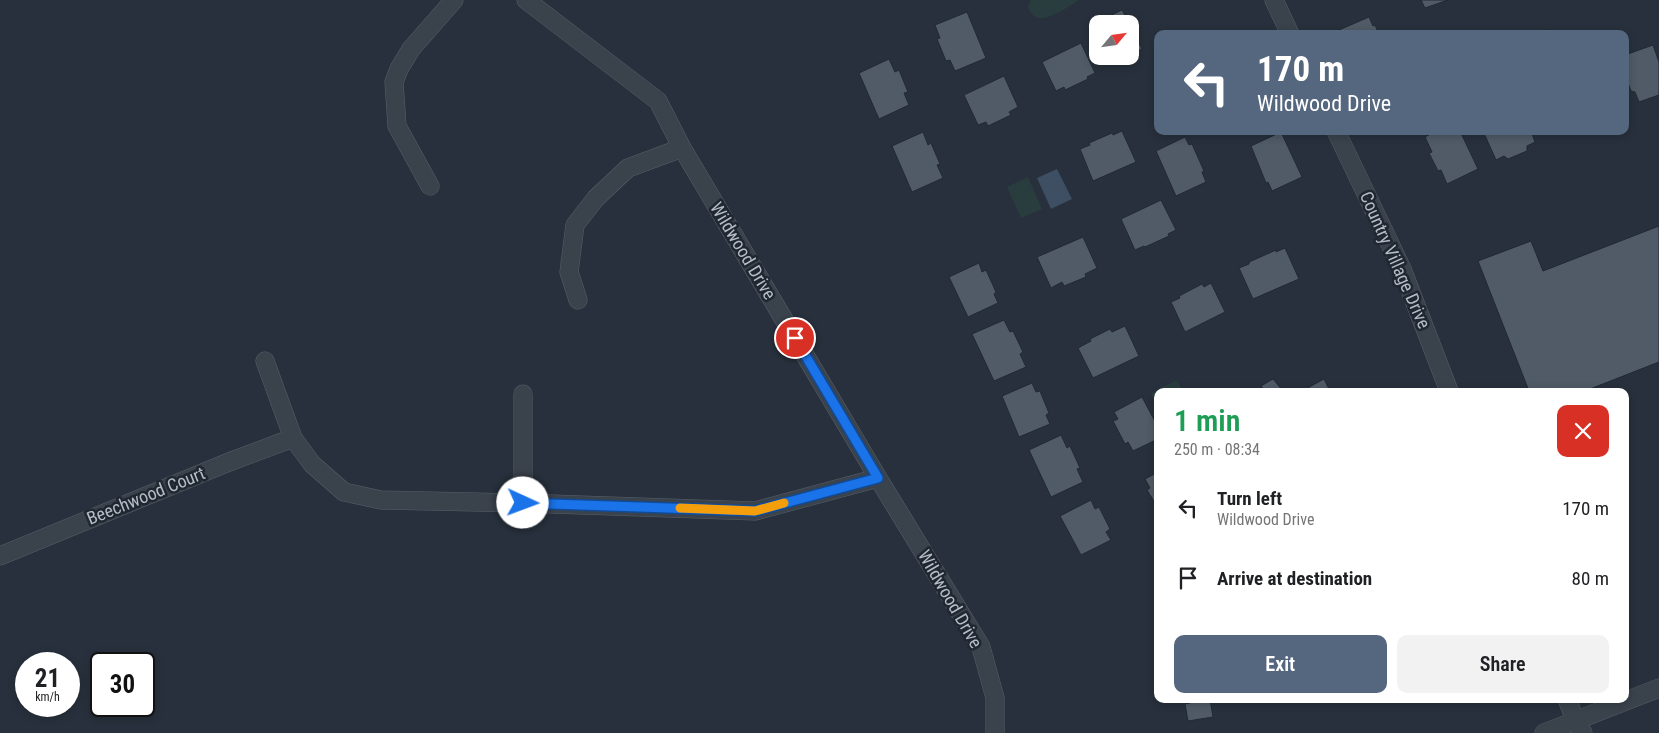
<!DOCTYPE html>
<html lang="en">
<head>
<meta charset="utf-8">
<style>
	:root { --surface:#fff; --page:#f2f2f2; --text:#202124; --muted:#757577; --accent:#55667f }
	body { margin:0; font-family:"Roboto Condensed",sans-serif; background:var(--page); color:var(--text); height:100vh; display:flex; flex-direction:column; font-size:19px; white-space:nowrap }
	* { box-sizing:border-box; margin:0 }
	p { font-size:16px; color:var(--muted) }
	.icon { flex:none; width:28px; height:28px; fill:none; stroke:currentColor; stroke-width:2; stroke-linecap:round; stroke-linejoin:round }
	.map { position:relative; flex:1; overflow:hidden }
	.panel { position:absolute; left:1154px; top:388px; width:475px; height:315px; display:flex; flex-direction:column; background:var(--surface); border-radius:10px; box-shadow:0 2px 8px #0003 }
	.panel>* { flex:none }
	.banner { position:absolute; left:1154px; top:30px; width:475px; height:105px; border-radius:10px; box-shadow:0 2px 8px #0003; background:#55667f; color:#fff; overflow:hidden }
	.needle { width:32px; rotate:61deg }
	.controls { position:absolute; left:1089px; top:15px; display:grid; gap:10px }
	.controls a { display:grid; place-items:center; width:50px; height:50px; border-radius:10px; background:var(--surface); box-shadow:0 2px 8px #0003; font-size:25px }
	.speed { position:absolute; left:15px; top:652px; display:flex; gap:10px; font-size:25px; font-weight:700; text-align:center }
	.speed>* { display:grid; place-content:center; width:65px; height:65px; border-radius:50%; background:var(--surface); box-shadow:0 2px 8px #0003; line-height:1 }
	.speed small { font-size:12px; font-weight:400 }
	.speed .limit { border:2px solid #111; border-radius:8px; background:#fff; color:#111 }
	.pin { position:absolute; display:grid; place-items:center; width:42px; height:42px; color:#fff; margin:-21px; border:2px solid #fff; border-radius:50%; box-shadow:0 1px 5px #0007 }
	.me { position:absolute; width:55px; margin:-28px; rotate:92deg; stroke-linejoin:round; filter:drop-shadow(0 0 4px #0008) }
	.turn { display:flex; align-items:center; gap:18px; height:105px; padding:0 20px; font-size:22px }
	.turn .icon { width:65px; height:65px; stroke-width:2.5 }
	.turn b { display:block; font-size:35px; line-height:42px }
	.round { display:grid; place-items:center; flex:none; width:52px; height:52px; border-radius:10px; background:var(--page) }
	.head { display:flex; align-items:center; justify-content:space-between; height:85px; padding:0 20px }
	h1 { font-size:30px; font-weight:600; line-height:38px; color:#1e9e55 }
	.button { display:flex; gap:10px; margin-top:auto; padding:10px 20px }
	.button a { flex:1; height:58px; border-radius:10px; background:var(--accent); color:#fff; font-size:20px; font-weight:600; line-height:58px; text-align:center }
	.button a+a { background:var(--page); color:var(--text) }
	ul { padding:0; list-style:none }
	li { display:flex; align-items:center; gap:15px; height:70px; padding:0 20px }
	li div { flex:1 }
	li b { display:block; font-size:19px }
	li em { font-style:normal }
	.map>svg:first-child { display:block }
</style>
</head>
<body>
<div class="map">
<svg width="1659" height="733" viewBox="0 0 1659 733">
	<rect width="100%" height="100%" fill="#27303c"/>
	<path fill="#2a3d3e" d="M 1031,0 L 1078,0 C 1071,6 1048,20 1039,18 C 1033,17 1030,12 1028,7 Z
		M 1028,177 L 1042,209 L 1021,218 L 1007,187 Z
		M 1177,380 L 1183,391 L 1158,391 L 1157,406 L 1151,393 Z"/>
	<path fill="#3e4f63" d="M 1057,169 L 1072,199 L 1051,209 L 1037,178 Z"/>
	<path fill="#505b67" stroke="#212933" d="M 1421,0 L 1448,0 L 1425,8 Z
		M 1122,10 L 1126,17 L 1128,16 L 1140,40 L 1138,41 L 1142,49 L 1130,55 L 1130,24 L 1098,24 L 1098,33 L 1093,24 Z
		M 967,12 L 986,58 L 955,71 L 950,60 L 946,61 L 937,39 L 940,38 L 935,25 Z
		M 1369,17 L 1373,26 L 1375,25 L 1379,34 L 1341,34 L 1339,30 Z
		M 1550,29 L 1551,34 L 1536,34 Z
		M 1081,43 L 1095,73 L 1087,77 L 1088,79 L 1065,90 L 1064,87 L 1056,91 L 1042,62 Z
		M 1653,45 L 1659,62 L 1659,95 L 1639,102 L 1635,92 L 1631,91 L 1625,75 L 1625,55 Z
		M 1109,56 L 1128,56 L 1113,64 Z
		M 889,59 L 895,72 L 899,70 L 908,92 L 904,93 L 909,105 L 879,119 L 859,73 Z
		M 1004,76 L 1018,107 L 1009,112 L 1011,115 L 988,126 L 986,122 L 978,125 L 964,95 Z
		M 1122,131 L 1136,162 L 1093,181 L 1080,149 L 1090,145 L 1089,143 L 1112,133 L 1113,135 Z
		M 1436,131 L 1460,131 L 1478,169 L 1447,184 L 1441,170 L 1438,171 L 1429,153 L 1432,152 L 1425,137 Z
		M 1483,131 L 1531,131 L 1535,142 L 1527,146 L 1527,151 L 1508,159 L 1504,156 L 1496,160 Z
		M 923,132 L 928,145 L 931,143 L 940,164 L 937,165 L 943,178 L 912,192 L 892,146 Z
		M 1281,132 L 1302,177 L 1272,191 L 1268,182 L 1266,183 L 1251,146 Z
		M 1185,137 L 1189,145 L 1192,144 L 1204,171 L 1202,172 L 1206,182 L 1176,196 L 1156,151 Z
		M 1161,200 L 1176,230 L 1168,234 L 1169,236 L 1145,247 L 1144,246 L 1135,250 L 1121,219 Z
		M 1659,226 L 1659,362 L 1585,391 L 1529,391 L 1478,261 L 1531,241 L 1543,271 Z
		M 1083,237 L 1097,268 L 1085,274 L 1086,277 L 1064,286 L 1062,282 L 1051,288 L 1037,257 Z
		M 1285,248 L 1299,279 L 1253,299 L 1239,268 L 1249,264 L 1249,262 L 1276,250 L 1276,252 Z
		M 979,263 L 982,272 L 986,270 L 996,292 L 994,294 L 998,303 L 968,317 L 949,277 Z
		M 1211,283 L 1225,312 L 1185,332 L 1171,302 L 1180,298 L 1179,296 L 1202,284 L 1204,287 Z
		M 1004,320 L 1010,332 L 1013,331 L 1023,352 L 1020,354 L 1026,367 L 994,381 L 972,334 Z
		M 1125,326 L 1139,356 L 1093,378 L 1078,348 L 1091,341 L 1090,339 L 1110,329 L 1112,332 Z
		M 1273,379 L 1283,391 L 1265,391 L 1261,386 Z
		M 1324,379 L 1330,391 L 1302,391 Z
		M 1032,383 L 1036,392 L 1040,391 L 1049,413 L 1046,415 L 1050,424 L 1019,437 L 1002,396 Z
		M 1142,397 L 1158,427 L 1158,439 L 1133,451 L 1128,442 L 1125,444 L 1113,421 L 1118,419 L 1114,412 Z
		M 1061,435 L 1067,448 L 1070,446 L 1080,468 L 1077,469 L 1083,482 L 1051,497 L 1029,450 Z
		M 1158,472 L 1158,508 L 1147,490 L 1150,488 L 1145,479 Z
		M 1091,500 L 1095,509 L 1099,507 L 1110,529 L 1106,532 L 1111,540 L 1081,555 L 1060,516 Z
		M 1198,699 L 1210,699 L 1213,717 L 1188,721 L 1185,704 L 1198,701 Z"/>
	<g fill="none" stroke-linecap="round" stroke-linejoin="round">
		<defs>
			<path id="minor" d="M 526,0 L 658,101 L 682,148 L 878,478 L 981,647 L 995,698 L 995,733
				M 1274,0 L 1290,34
				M 1336,131 L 1402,269 L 1449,391
				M 430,186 L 397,126 L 394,82 L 399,69 L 411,49 L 454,0
				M 578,300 L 569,272 L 575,225 L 596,198 L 628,168 L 682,148
				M 265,361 L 293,438 L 312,464 L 344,492 L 381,500 L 523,503 L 755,511 L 878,478
				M 523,394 L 523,503
				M 0,556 L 229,462 L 293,438
				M 1567,699 L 1576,722 L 1583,733
				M 1544,733 L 1659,688"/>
		</defs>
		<use href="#minor" stroke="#58606a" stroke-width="19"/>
		<use href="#minor" stroke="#3a424c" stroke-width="18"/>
	</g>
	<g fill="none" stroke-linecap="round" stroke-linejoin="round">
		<defs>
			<path id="route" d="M 523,503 L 755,511 L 878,478 L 795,338"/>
		</defs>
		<use href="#route" stroke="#114b97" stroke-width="12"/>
		<use href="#route" stroke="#1a73e8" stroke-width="9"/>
		<path stroke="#f59e0b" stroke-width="9" d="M 680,508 L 755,511 L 784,503"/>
	</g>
	<g text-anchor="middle" stroke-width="5" stroke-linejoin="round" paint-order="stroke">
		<g font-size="18" fill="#b6bdc7" stroke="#1f2731">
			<text transform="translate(743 251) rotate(59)" y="6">Wildwood Drive</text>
			<text transform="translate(1395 260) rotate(66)" y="6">Country Village Drive</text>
			<text transform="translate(146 496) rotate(-22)" y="6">Beechwood Court</text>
			<text transform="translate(950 599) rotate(60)" y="6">Wildwood Drive</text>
		</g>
	</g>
</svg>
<div class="controls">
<a><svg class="needle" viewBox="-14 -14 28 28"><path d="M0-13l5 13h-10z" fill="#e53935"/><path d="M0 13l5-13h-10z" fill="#757577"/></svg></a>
</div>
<div class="speed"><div>21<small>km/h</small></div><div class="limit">30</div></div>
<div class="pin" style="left:795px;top:338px;background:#d93025"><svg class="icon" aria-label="arrive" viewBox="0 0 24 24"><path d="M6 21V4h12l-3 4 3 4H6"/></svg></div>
<svg class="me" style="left:523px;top:503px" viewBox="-20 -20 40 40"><circle r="19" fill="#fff"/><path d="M0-13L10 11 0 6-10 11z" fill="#1a73e8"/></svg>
<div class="banner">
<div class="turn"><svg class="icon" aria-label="left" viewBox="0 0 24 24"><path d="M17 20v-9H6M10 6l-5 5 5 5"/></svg><div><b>170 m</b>Wildwood Drive</div></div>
</div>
<section class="panel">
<div class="head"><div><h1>1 min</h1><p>250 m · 08:34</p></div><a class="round" style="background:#d93025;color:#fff"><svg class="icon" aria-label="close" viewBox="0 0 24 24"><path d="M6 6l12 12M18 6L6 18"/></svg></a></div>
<ul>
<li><svg class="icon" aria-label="left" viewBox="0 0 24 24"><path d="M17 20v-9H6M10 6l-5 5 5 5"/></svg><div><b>Turn left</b><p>Wildwood Drive</p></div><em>170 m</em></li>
<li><svg class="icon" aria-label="arrive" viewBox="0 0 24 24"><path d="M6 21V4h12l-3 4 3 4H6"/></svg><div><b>Arrive at destination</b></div><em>80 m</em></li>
</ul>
<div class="button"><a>Exit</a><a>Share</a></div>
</section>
</div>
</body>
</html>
